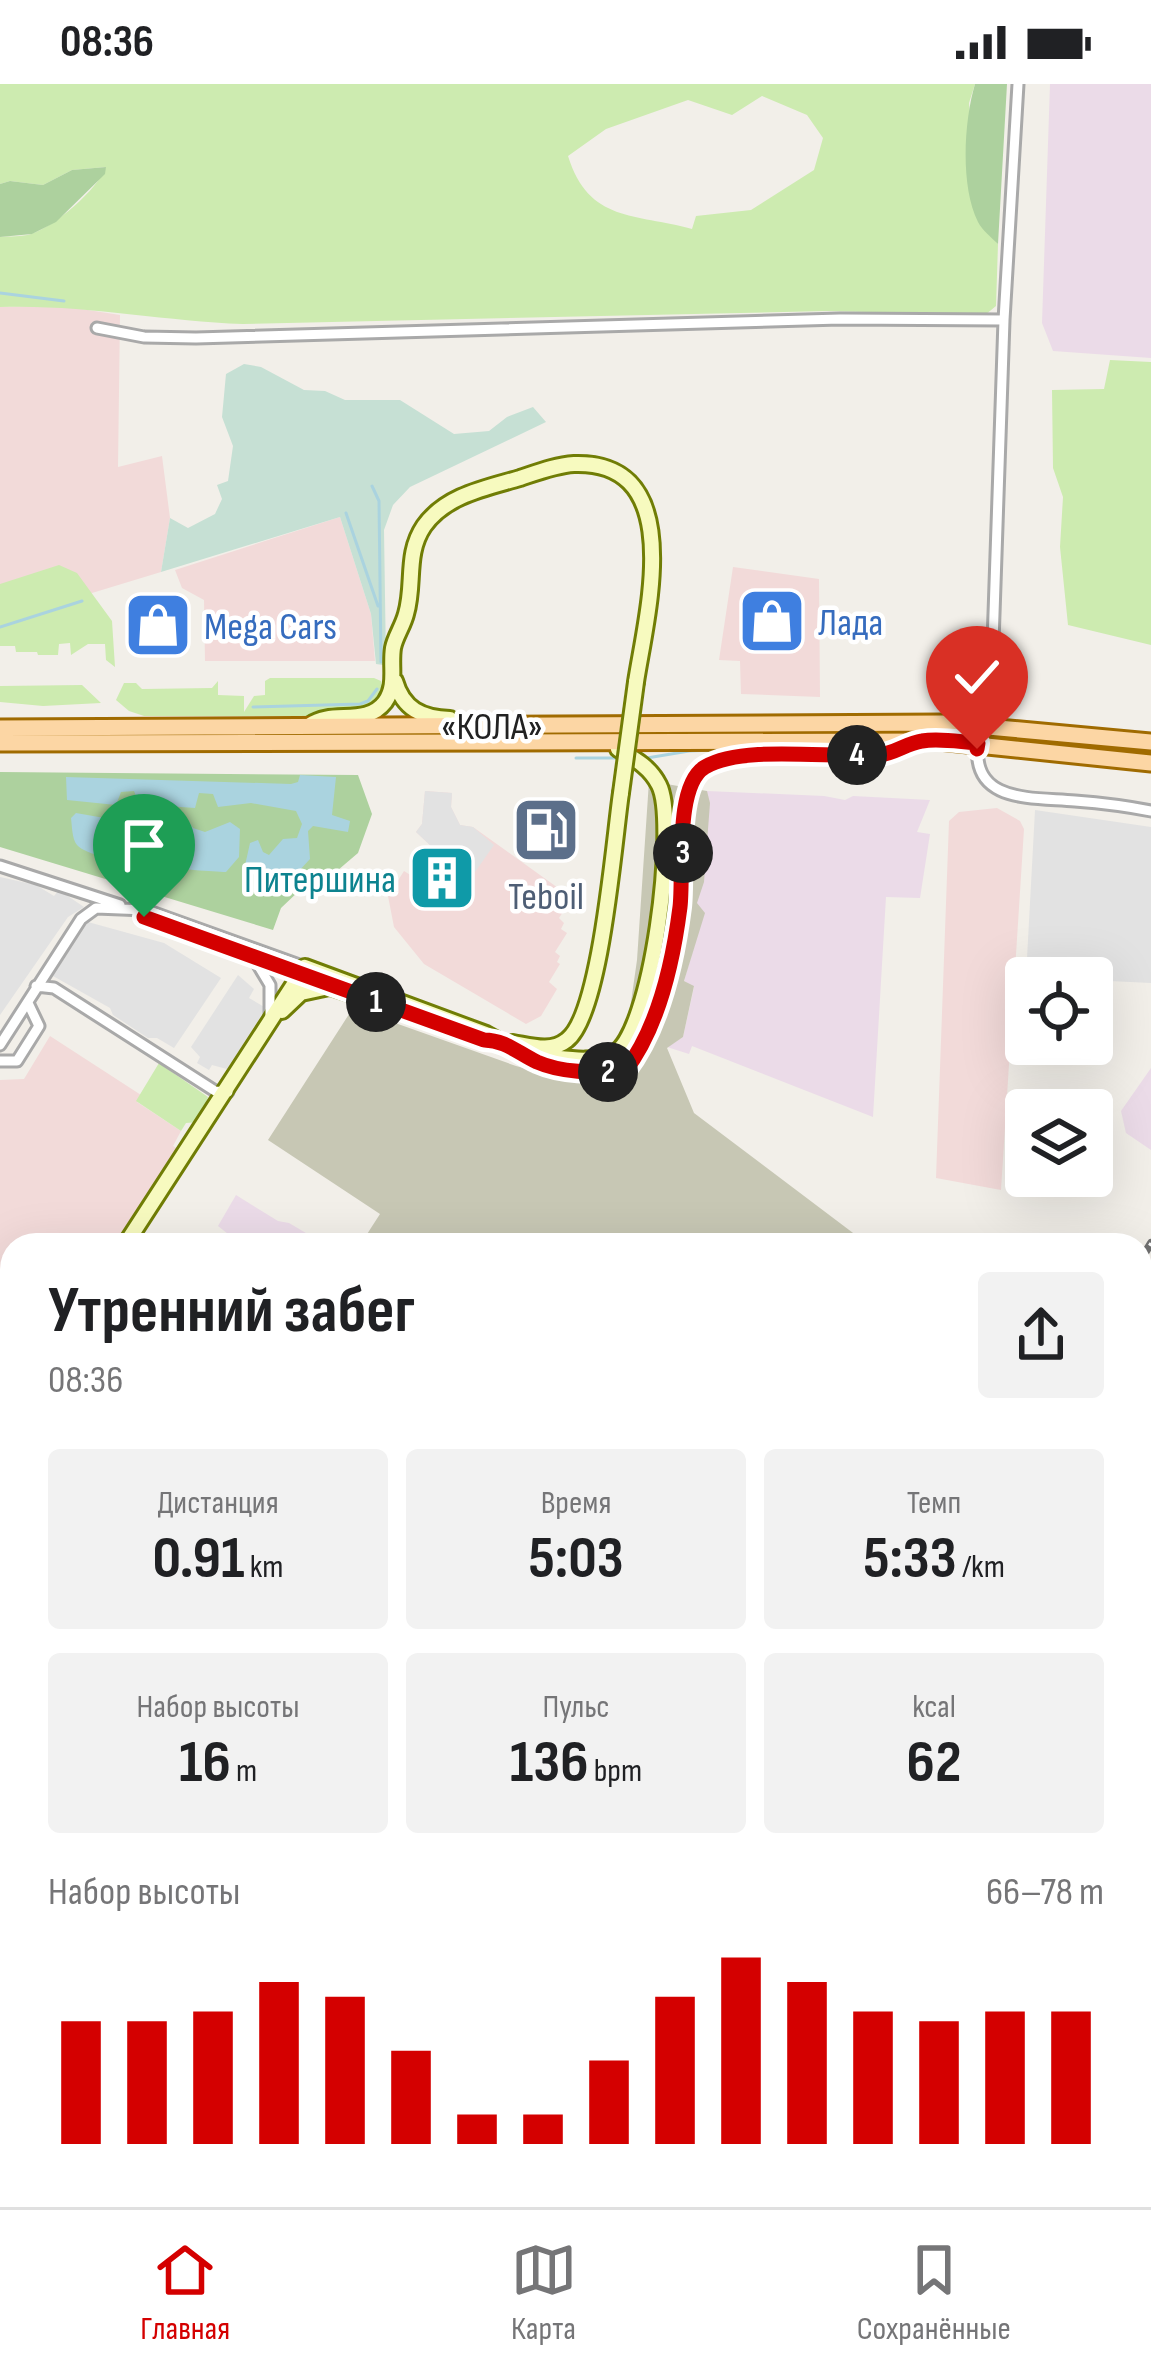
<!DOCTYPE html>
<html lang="ru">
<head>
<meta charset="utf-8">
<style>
  :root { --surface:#fff; --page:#f2f2f2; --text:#202124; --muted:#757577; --line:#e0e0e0; --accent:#d40000 }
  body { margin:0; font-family:"Sofia Sans Condensed",sans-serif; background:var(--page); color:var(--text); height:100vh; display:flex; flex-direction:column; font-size:45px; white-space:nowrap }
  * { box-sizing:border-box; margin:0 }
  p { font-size:39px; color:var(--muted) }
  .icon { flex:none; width:66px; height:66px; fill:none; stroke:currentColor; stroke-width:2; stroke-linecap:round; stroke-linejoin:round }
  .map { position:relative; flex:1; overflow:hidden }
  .details { position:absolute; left:0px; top:1149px; width:1152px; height:975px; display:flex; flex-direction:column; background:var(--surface); border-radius:36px 36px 0 0; box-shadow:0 12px 48px #0002 }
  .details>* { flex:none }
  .fabs { position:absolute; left:1005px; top:873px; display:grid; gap:24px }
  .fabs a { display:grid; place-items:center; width:108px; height:108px; border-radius:12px; background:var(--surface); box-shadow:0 12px 48px #0002; font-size:60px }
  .pin { position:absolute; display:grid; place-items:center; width:102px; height:102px; color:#fff; margin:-123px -51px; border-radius:50% 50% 50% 0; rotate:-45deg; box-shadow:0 0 12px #0007 }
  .pin .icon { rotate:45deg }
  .km { position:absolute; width:60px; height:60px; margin:-30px; border-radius:50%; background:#222; color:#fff; font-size:33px; line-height:60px; text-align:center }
  .round { display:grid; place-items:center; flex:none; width:126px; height:126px; border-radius:12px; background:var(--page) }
  .overview { display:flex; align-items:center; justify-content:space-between; height:204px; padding:0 48px }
  h1 { font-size:66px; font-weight:700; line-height:90px }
  .stats { display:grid; grid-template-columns:repeat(3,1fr); gap:18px; height:204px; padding:12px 48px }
  .stats div { display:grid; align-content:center; border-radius:12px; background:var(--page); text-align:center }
  .stats b { font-size:60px; font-weight:700 }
  .stats small { font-size:33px; font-weight:400 }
  .stats p { font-size:33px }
  .chart { height:336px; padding:24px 48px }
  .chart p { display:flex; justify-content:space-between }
  .chart svg { width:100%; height:216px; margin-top:12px; stroke:var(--accent); stroke-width:6 }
  .status { display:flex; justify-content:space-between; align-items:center; height:84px; padding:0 60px; background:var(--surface); direction:ltr }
  .status svg { height:33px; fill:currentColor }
  .tab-bar { display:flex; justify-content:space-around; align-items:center; height:168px; border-top:3px solid var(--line); background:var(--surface); font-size:33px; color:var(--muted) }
  .tab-bar a { display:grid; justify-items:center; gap:6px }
  .tab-bar .on { color:var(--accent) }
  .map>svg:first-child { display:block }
  .residential { fill:#e0dfdf }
  .commercial { fill:#f2dad9 }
  .industrial { fill:#ebdbe8 }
  .education { fill:#ffffe5 }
  .construction { fill:#c7c7b4 }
  .grass { fill:#cdebb0; fill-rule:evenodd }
  .forest { fill:#add19e }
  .wetland { fill:#c6e0d4 }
  .park { fill:#c8facc }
  .parking { fill:#e2e2e2 }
  .water { fill:#aad3df }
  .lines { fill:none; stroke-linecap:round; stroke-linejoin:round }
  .stream { stroke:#aad3df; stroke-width:3 }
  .street-casing { stroke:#a9a9a9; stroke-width:15 }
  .secondary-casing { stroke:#707d05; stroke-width:20 }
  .primary-casing { stroke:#a06b00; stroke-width:21 }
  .street { stroke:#fff; stroke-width:9 }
  .secondary { stroke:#f7fabf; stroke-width:14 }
  .primary { stroke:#fcd6a4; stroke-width:15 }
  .rail-casing { stroke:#707070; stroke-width:8 }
  .rail { stroke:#fff; stroke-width:3; stroke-dasharray:9; stroke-linecap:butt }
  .secondary-bridge-casing { stroke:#707d05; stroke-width:20; stroke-linecap:butt }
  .secondary-bridge { stroke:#f7fabf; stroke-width:14 }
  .route-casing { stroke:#fff; stroke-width:24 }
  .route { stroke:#d40000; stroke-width:15 }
  .labels { text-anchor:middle; stroke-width:9; stroke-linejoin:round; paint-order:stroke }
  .shop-label { font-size:39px; fill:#366cbe; stroke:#fff; text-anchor:start }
  .street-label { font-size:39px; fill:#222; stroke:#fff }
  .culture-label { font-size:39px; fill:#0d838f; stroke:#fff; text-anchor:end }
  .service-label { font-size:39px; fill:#4e5e75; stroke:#fff }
</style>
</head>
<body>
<div class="status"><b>08:36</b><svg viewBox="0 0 49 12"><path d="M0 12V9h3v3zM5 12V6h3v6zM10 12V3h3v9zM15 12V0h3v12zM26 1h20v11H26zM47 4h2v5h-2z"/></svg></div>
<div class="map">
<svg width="1151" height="2123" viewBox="0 0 1151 2123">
  <rect width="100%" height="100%" fill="#f2efe9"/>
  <!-- residential -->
  <path class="residential" d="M0,1627H12V1876L0,1900Z
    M1151,1961V2123H1047L1053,2112H1140V1978Z"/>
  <!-- commercial -->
  <path class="commercial" d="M56,221L120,231L118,383L162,372L170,434L161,488L0,537V223Z
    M340,433L371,530L375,577H205L204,516L182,504L175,486Z
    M733,483L819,495L820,613L741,610L740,577L719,576Z
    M425,707L452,709L451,723L460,741L473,743L572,814L559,834L564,839L561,845L567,849L555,868L560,872L557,878L560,880L549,898L557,905L541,932L526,940L424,880L394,843L388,812L404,787L412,792L431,762L416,748L422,740Z
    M997,724L1020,737L1024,745L1001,1106L936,1094L949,737L959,728Z
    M50,952L141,1011L137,1018L181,1047L173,1062L181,1067L117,1161H12V1353H7L0,1368V996L24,995Z"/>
  <!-- industrial -->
  <path class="industrial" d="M1050,0H1151V274L1053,267L1042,239Z
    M707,707L824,712L845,716L853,712L930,716L917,748L930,750L920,814L886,813L873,1033L692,962L689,970L667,963L683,953L694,903L684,897L704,829L696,819L707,776Z
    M1151,984V1066L1126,1049L1121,1027Z
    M236,1111L278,1137L289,1139L311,1152L305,1161H242L218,1142Z
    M12,2112H319L312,2123H6Z"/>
  <!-- education -->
  <path class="education" d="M1140,1403L1151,1410V1578L1140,1571Z"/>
  <!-- construction -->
  <path class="construction" d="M649,697L707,707L710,719L704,798L697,819L705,829L684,897L694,902L683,953L667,964L694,1029L869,1161H360L380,1130L268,1056L353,924L516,982L616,1009L602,974L622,949L629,932L637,876Z"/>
  <!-- grass -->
  <path class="grass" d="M0,0H975L969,19L978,137L998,160L996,222L985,231L827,227L243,240C162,237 82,220 0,223V153C9,152 22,153 31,150C54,143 98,105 106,83L72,86L43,101L10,97L0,100ZM762,12L807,31L823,54L814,86L751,126L696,132L692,145C635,129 589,139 568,72L606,45L688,16L732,31Z
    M1110,276L1151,278V561L1068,541L1060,463L1063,413L1053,384L1052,306L1104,305Z
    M59,481L77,489L112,537L115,583L106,576L105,560H88L71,571L70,559L59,560L58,571H38L37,568H16L15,562H0V500Z
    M270,594H374L381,597L383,605L369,625L337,632H144L129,627L116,616L124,599H136L142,605L212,604L218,597V611L244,612V628L254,612L265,611V597Z
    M82,601L101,619L43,622L0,618V602Z
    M159,979L208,1013L199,1038L186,1039L181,1047L136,1017Z"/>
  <!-- forest -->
  <path class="forest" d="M975,0H1007L998,160C992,154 982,146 978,138C960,102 964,37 975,0Z
    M106,83L105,90L56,138L32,150L0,153V100L10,97L43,101L72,86Z
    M0,688L358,691L372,730L358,769L331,792L300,806L281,824L273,846L0,763Z"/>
  <!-- wetland -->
  <path class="wetland" d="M244,280L261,283L304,306L325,307L345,316H400L454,350L489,347L507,333L533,323L546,338L410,403L393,421L384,446L386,578L383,581L376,580L371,530L340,433L161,488L170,434L188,444L215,430L222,415L217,401L228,397L233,362L222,333L226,290Z"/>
  <!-- park -->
  <path class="park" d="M0,1389L12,1403V1580H0Z"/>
  <!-- parking -->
  <path class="parking" d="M425,707L452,709L451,723L460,741L473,743L494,761L475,788L465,783L457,796L422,775L431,762L416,748L422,740Z
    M1035,726L1151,743V899L1026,893Z
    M0,793L36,801L54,812L59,806L84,823L68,833L0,931Z
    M88,838L164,859L221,894L174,964L157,954H148L113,931L110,924L53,892Z
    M238,891L254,905L249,914L266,924L227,985L212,981L209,986L197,979L200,973L191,963Z"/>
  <!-- water -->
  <path class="water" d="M300,691L336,693L332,731L350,737L348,748L313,742L308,747L310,775L297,789L248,791L244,786L250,759L258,756L263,768L269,771L283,755L297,754L302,740L296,727L251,719L218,723L213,710L199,709L195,724L139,720L134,707L121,708L116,721L67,716L66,693L291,700L298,698Z
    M76,729L110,735L119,745L142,734L189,738L193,744L205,748L230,738L240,745L239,773L226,788C200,787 94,780 77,761C72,755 72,742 71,734Z"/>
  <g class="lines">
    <!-- stream -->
    <path class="stream" d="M0,209L64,217
      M372,402L379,417L381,578
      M346,429L378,522
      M0,543L82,517
      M253,623L360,620L368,617L377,605
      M576,674H620
      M647,674L689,667L739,665
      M0,2036L12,2015"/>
    <!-- street casing -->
    <g class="street-casing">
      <path id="street" d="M97,244L144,253L196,254L840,235L1004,236
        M986,622L993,559L1004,236L1018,0
        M978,659C971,720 1033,713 1075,717C1101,719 1126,722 1151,727
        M0,782L120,821
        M136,827L298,892
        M255,876L270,901V932
        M36,902L54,904L215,1007L228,1008
        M0,961L81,835L96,824L146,826L305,883
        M0,977H17L39,942L28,919
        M5,1370L4,1385L12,1397
        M0,1611H12
        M1140,1615L1151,1622
        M0,1907L12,1884
        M1140,1963L1151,1946
        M692,2123L699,2112
        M1036,2123L1043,2112"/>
    </g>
    <!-- secondary casing -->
    <g class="secondary-casing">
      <path id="secondary" d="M395,597C403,625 422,634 450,635
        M310,641C332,625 366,643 385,618C397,601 390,583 393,564C395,553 403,542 406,530C415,500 405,470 424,442C446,411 486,404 520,394C538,388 556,381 574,380C689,376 646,532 636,598
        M298,892L355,911
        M282,927L301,909L329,903
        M513,959C531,962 551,969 567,956C601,930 614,756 621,709
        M549,973C570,975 593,979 613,970C652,953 678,738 659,701C650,683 635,675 618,665
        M125,1161L305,883L486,950L541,980L586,989L624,987C658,944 673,878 680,823C684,790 675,701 705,683C744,660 834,675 879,671C891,671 903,664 914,659
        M0,1588L12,1587
        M0,2059L12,2039
        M837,2112L855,2123
        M346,2123L353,2112"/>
    </g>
    <!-- primary casing -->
    <g class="primary-casing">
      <path id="primary" d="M0,644L944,639L1151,658
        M0,659L939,657L1151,679
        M1140,1866L1151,1849
        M1140,1894L1151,1877
        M976,2123L982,2112
        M992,2123L998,2112"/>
    </g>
    <!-- street -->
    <use href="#street" class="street"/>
    <!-- secondary -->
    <use href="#secondary" class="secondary"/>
    <!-- primary -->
    <use href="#primary" class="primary"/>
    <!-- rail casing -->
    <g class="rail-casing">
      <path id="rail" d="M1140,1177L1151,1159
        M1140,1237L1151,1220
        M568,2123L575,2112"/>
    </g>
    <!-- rail -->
    <use href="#rail" class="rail"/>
    <!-- secondary-bridge casing -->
    <g class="secondary-bridge-casing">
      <path id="secondary-bridge" d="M621,709L636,598"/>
    </g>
    <!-- secondary-bridge -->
    <use href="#secondary-bridge" class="secondary-bridge"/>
  </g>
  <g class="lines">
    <!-- route casing -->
    <g class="route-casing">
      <path id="route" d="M144,833L484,956C505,956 518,969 537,978C564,990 596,988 625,987C658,944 673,878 680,823C684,790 674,701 705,683C744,660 834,675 879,671C894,670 907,659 922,657C940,654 960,658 978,659L977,665"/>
    </g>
    <!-- route -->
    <use href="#route" class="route"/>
  </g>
  <!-- icons -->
  <defs>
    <g id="shop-square" transform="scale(3.45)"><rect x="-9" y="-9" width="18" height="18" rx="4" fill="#3f7fe0" stroke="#fff"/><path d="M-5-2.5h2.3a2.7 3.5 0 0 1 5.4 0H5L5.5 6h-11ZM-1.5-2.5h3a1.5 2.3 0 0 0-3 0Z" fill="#fff"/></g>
    <g id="fuel-square" transform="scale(3.45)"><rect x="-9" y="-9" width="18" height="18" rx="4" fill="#5c6f8a" stroke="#fff"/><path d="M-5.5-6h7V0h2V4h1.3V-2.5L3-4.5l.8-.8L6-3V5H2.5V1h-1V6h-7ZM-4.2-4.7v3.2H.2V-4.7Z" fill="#fff"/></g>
    <g id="building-square" transform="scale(3.45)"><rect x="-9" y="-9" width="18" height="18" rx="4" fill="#0f9aa8" stroke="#fff"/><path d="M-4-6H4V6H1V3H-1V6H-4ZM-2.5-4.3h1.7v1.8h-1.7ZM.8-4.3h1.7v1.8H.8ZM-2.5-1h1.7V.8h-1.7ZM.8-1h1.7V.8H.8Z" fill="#fff"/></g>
  </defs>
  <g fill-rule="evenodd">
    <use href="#shop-square" x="772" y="537"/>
    <use href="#shop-square" x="158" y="541"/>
    <use href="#fuel-square" x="546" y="746"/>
    <use href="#building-square" x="442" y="794"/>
  </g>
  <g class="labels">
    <!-- shop labels -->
    <g class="shop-label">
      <text x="818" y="551">Лада</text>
      <text x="204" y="555">Mega Cars</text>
    </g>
    <!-- street labels -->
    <g class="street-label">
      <text x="492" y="655">«КОЛА»</text>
    </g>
    <!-- culture labels -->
    <g class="culture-label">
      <text x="396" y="808">Питершина</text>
    </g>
    <!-- service labels -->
    <g class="service-label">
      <text x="546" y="825">Teboil</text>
    </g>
  </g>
</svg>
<div class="fabs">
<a><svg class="icon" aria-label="locate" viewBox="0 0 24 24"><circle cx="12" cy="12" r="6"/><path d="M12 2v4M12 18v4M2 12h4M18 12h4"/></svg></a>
<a><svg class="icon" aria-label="layers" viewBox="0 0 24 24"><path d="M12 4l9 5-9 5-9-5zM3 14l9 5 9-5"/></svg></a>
</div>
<div class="pin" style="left:144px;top:833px;background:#1e9e55"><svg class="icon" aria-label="arrive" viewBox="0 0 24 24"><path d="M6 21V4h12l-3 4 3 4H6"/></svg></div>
<div class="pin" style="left:977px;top:665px;background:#d93025"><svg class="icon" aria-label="check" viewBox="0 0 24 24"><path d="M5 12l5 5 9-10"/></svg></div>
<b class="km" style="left:376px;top:918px">1</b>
<b class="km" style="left:608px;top:988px">2</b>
<b class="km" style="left:683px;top:769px">3</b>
<b class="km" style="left:857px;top:671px">4</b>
<section class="details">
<div class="overview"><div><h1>Утренний забег</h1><p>08:36</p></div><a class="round"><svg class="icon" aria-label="share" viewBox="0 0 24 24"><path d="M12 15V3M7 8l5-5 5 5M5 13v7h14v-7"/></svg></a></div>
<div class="stats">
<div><p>Дистанция</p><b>0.91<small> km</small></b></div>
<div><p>Время</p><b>5:03</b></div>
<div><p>Темп</p><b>5:33<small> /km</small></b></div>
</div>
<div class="stats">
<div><p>Набор высоты</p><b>16<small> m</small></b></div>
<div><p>Пульс</p><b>136<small> bpm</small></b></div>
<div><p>kcal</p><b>62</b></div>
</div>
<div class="chart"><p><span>Набор высоты</span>66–78 m</p>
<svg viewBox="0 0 160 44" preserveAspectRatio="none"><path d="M5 44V19M15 44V19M25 44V17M35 44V11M45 44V14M55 44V25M65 44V38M75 44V38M85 44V27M95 44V14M105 44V6M115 44V11M125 44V17M135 44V19M145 44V17M155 44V17"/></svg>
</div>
</section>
</div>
<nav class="tab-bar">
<a class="on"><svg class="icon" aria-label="home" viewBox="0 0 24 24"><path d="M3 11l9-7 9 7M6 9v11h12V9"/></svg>Главная</a>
<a><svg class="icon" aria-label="map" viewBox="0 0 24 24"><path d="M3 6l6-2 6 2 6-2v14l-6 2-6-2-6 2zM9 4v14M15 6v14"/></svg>Карта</a>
<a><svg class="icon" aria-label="saved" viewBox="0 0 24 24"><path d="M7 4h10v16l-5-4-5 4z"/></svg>Сохранённые</a>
</nav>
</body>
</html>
